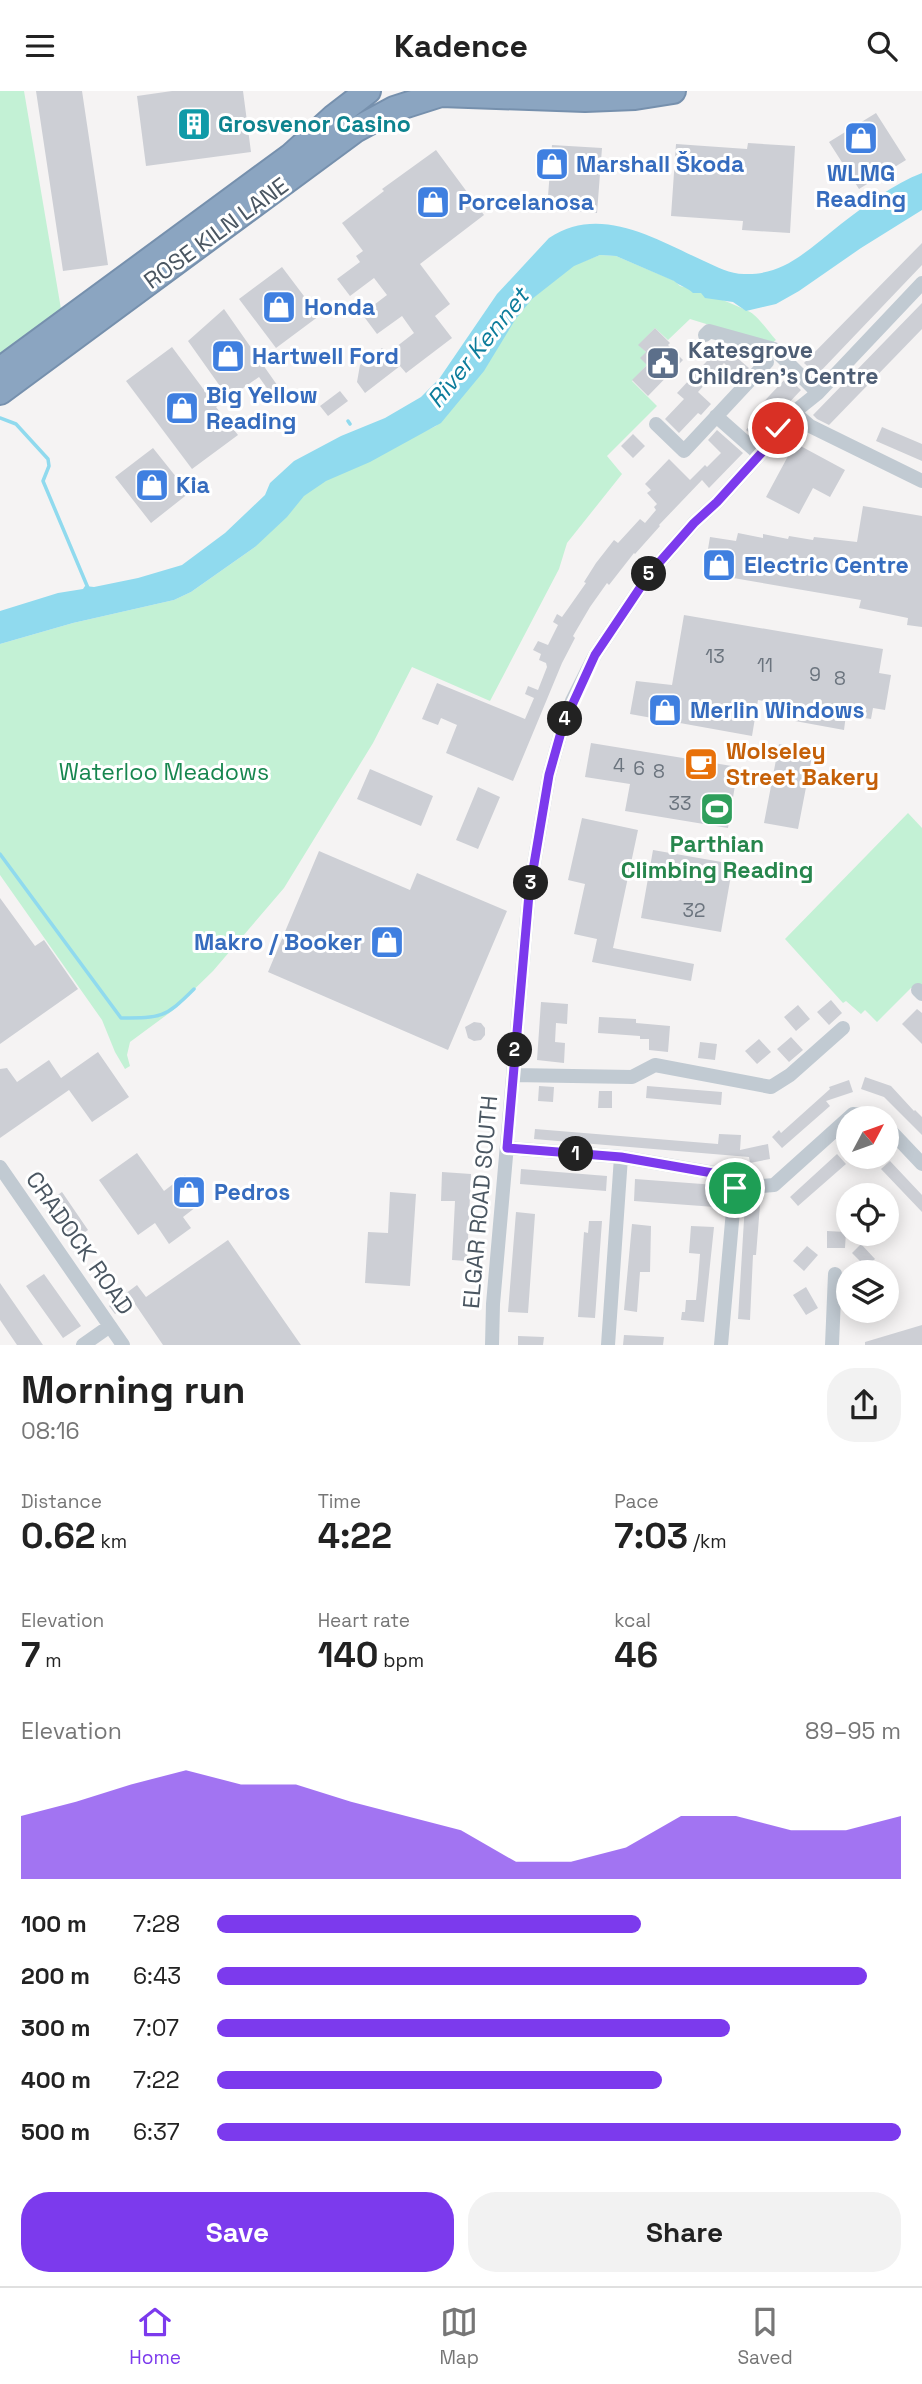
<!DOCTYPE html>
<html lang="en">
<head>
<meta charset="utf-8">
<style>
  :root { --surface:#fff; --page:#f2f2f2; --text:#222; --muted:#767676; --line:#e0e0e0; --accent:#7c3aed }
  body { margin:0; font-family:"Space Grotesk",sans-serif; background:var(--page); color:var(--text); height:100vh; display:flex; flex-direction:column; font-size:26px; white-space:nowrap }
  * { box-sizing:border-box; margin:0 }
  p { font-size:23px; color:var(--muted) }
  .icon { flex:none; width:38px; height:38px; fill:none; stroke:currentColor; stroke-width:2; stroke-linecap:round; stroke-linejoin:round }
  .map { position:relative; height:1254px; overflow:hidden }
  .panel { display:flex; flex-direction:column; background:var(--surface); flex:1 }
  .panel>* { flex:none }
  .needle { width:46px; rotate:49deg }
  .tools { position:absolute; left:836px; top:1015px; display:grid; gap:14px }
  .tools a { display:grid; place-items:center; width:63px; height:63px; border-radius:50%; background:var(--surface); box-shadow:0 4px 18px #0003; font-size:35px }
  .pin { position:absolute; display:grid; place-items:center; width:60px; height:60px; color:#fff; margin:-30px; border:4px solid #fff; border-radius:50%; box-shadow:0 2px 7px #0007 }
  .km { position:absolute; width:35px; height:35px; margin:-18px; border-radius:50%; background:#222; color:#fff; font-size:19px; line-height:35px; text-align:center }
  .round { display:grid; place-items:center; flex:none; width:74px; height:74px; border-radius:28px; background:var(--page) }
  .summary { display:flex; align-items:center; justify-content:space-between; height:119px; padding:0 21px }
  h1 { font-size:38px; font-weight:700; line-height:52px }
  .metrics { display:grid; grid-template-columns:repeat(3,1fr); gap:10px; height:119px; padding:7px 21px }
  .metrics div { display:grid; align-content:center }
  .metrics b { font-size:35px; font-weight:700 }
  .metrics small { font-size:19px; font-weight:400 }
  .metrics p { font-size:19px }
  .chart { height:196px; padding:14px 21px }
  .chart p { display:flex; justify-content:space-between }
  .chart svg { width:100%; height:126px; margin-top:7px; fill:var(--accent); opacity:.7 }
  .button { display:flex; gap:14px; margin-top:auto; padding:14px 21px }
  .button a { flex:1; height:80px; border-radius:28px; background:var(--accent); color:#fff; font-size:28px; font-weight:700; line-height:80px; text-align:center }
  .button a+a { background:var(--page); color:var(--text) }
  ul { padding:0 21px; list-style:none; font-size:23px }
  li { display:grid; grid-template-columns:112px 84px 1fr; align-items:center; height:52px }
  li i { height:18px; border-radius:9px; background:var(--accent) }
  header { display:flex; justify-content:space-between; align-items:center; height:91px; padding:0 21px; background:var(--surface); font-size:32px; font-weight:700 }
  .tabs { display:flex; justify-content:space-around; align-items:center; height:98px; border-top:2px solid var(--line); background:var(--surface); font-size:19px; color:var(--muted) }
  .tabs a { display:grid; justify-items:center; gap:4px }
  .tabs .current { color:var(--accent) }
  .map>svg:first-child { display:block }
  .green { fill:#c3f1d5 }
  .water { fill:#90daee }
  .lines { fill:none; stroke-linecap:round; stroke-linejoin:round }
  .stream { stroke:#90daee; stroke-width:3.5 }
  .building { fill:#cdcfd5 }
  .highway-casing { stroke:#7690ad; stroke-width:28 }
  .street { stroke:#c1cad2; stroke-width:14 }
  .highway { stroke:#8ba5c1; stroke-width:24 }
  .route-casing { stroke:#fff; stroke-width:14 }
  .route { stroke:#7c3aed; stroke-width:9 }
  .labels { text-anchor:middle; stroke-width:6; stroke-linejoin:round; paint-order:stroke }
  .number-label { font-size:19px; fill:#6b747e }
  .culture-label { font-size:23px; font-weight:bold; fill:#0d838f; stroke:#fff; text-anchor:start }
  .shop-label { font-size:23px; font-weight:bold; fill:#366cbe; stroke:#fff; text-anchor:start }
  .street-label { font-size:23px; fill:#4a5661; stroke:#fff }
  .service-label { font-size:23px; font-weight:bold; fill:#4e5e75; stroke:#fff; text-anchor:start }
  .food-label { font-size:23px; font-weight:bold; fill:#c56008; stroke:#fff; text-anchor:start }
  .park-label { font-size:23px; fill:#17864f; stroke:#fff }
  .leisure-label { font-size:23px; font-weight:bold; fill:#27864d; stroke:#fff }
  .water-label { font-size:24px; font-style:italic; fill:#0c7c9b; stroke:#fff }
</style>
</head>
<body>
<header><svg class="icon" aria-label="menu" viewBox="0 0 24 24"><path d="M4 6h16M4 12h16M4 18h16"/></svg>Kadence<svg class="icon" aria-label="search" viewBox="0 0 24 24"><circle cx="10" cy="10" r="6"/><path d="M15 15l6 6"/></svg></header>
<div class="map">
<svg width="922" height="1254" viewBox="0 0 922 1254">
  <rect width="100%" height="100%" fill="#f5f3f3"/>
  <!-- green -->
  <path class="green" d="M0,0H24L61,218L0,263Z
    M600,164L616,165L675,190L680,195C704,200 728,211 748,220C758,224 768,241 776,249L771,253L690,228L668,249L655,237L639,254L646,261L647,274L632,290L657,315L607,365L622,383L567,452L559,478L490,610L412,576L373,652L284,797L213,880L172,920L130,951L127,964L130,975L125,978L115,961L102,929L0,784V553L73,532L174,509L191,501L255,456L299,400L436,335L513,226L546,193L581,167L582,171Z
    M908,722L922,737V895L911,897L877,931L865,919L861,923L846,910L843,912L785,848Z"/>
  <!-- water -->
  <path class="water" d="M922,82V119L861,157L799,200L776,213L746,220L733,211L705,207L701,202H693C687,196 681,196 674,190L616,165L600,164L574,175L532,208L515,229L484,280L441,332L370,371L326,390L304,405L287,426L255,456L191,501L174,509L73,532L0,553V520L58,502L83,498L85,495L94,496L138,487L182,474L225,442L265,404L270,392L294,370L341,345L385,327L421,306L439,288L497,203L549,147C600,113 655,148 704,170C717,176 730,183 744,183C785,185 811,156 841,133C866,114 893,93 922,82Z"/>
  <g class="lines">
    <!-- stream -->
    <path class="stream" d="M0,327L16,333L48,368L49,375L43,390L88,497
      M348,330L350,333
      M0,763L121,927C161,927 165,927 194,898"/>
  </g>
  <!-- building -->
  <path class="building" d="M36,0H82L108,174L63,180Z
    M172,0H243L251,61L146,75L137,5Z
    M876,22L906,69L859,98L829,51Z
    M748,52L795,55L790,142L742,139L743,130L671,125L676,53L747,58Z
    M552,54L602,57L597,122L547,118Z
    M436,59L484,124L420,173L450,213L435,225L452,247L406,282L400,275L365,302L357,291L360,274L382,257L387,263L414,242L402,225L377,243L362,223L387,204L374,187L350,205L337,188L360,171L356,165L363,160L342,132L384,100L382,98Z
    M922,152V174L817,284L804,272Z
    M282,176L319,225L276,257L239,208Z
    M922,212V238L829,334L817,328L813,324Z
    M224,218L282,301L274,307L259,286L216,316L238,344L192,378L126,290L172,256L210,307L222,298L188,250Z
    M655,237L670,252L668,254L683,269L648,305L632,289L647,274L640,267L646,261L638,254Z
    M722,254L749,277L739,287L724,272L698,301L711,313L701,324L698,322L679,342L665,328L684,308L677,302Z
    M787,286L801,299L756,347L746,339L758,325L754,321Z
    M340,300L348,310L328,325L320,315Z
    M882,336L922,353V370L876,350Z
    M717,339L743,362L709,397L702,389L659,434L660,435L635,463L634,462L609,494L607,492L590,516L573,545L575,547L562,572L513,690L446,662L457,634L441,627L438,634L422,628L437,592L525,628L534,607L525,603L528,595L538,599L547,576L546,572L539,569L541,563L533,559L538,550L548,554L558,534L553,531L557,523L562,526L567,519L586,492L584,491L596,472L614,449L618,452L640,428L645,432L656,419L654,416L657,413L647,402L651,399L645,393L669,368L690,389L705,374L707,376L721,362L708,349Z
    M633,343L645,355L633,367L621,355Z
    M795,352L845,379L830,406L813,397L799,423L766,406Z
    M153,357L189,402L151,432L115,386Z
    M863,415L922,425V536L907,534L908,527L859,517L861,509L704,482L710,446L736,450L738,442L763,447V443L788,448L789,445L813,449L814,446L857,451Z
    M684,524L883,558L879,582L891,584L885,619L873,617L871,628L846,624L844,639L784,628L787,614L758,609L752,645L630,623L636,590L672,594Z
    M591,652L738,676L728,737L625,720L630,693L585,686Z
    M779,653L813,660L798,738L764,732Z
    M370,678L433,705L421,735L357,708Z
    M478,696L500,706L478,758L456,749Z
    M582,727L638,739L613,857L694,873L691,890L592,871L597,848L574,843L585,793L568,789Z
    M653,759L733,773L721,841L641,827Z
    M319,760L410,799L417,782L507,820L448,959L268,881Z
    M0,807L35,855L44,849L78,898L0,953Z
    M831,909L842,922L829,934L817,921Z
    M541,911L568,913L567,933L556,932L555,951L565,952L564,972L537,969Z
    M798,914L810,928L796,940L784,926Z
    M917,918L922,922V953L902,933Z
    M599,926L636,928V932L670,935L668,961L649,959V948H640V945L598,942Z
    M474,931L481,932L485,937V944L481,949L474,950L468,947L465,936Z
    M791,946L803,959L789,971L777,958Z
    M759,948L771,961L757,973L745,960Z
    M700,951L717,953L715,969L698,967Z
    M98,961L129,1006L92,1031L69,999L0,1047V978L7,977L17,991L49,969L61,987Z
    M865,986L891,995L914,1020L915,1019L922,1026V1044L884,1006L861,998Z
    M849,989L853,1001L826,1010L830,1015L782,1057L772,1046L779,1039L781,1042L830,998L829,996Z
    M539,995L554,996L553,1011L538,1010Z
    M647,995L722,1001L721,1014L646,1007Z
    M599,1000H612V1017H598Z
    M535,1038L718,1053L719,1043L741,1044L740,1059L768,1053L770,1068L750,1072L749,1066L534,1048Z
    M137,1062L164,1100L185,1084L205,1109L183,1126L191,1137L169,1153L155,1132L138,1144L99,1089Z
    M837,1063L846,1073L798,1115L790,1106Z
    M890,1070L922,1104V1121L881,1078Z
    M521,1078L607,1085L606,1100L520,1093Z
    M442,1081L471,1083L467,1170L452,1169L455,1110H441Z
    M635,1088L716,1094L715,1116L634,1110Z
    M62,1101L88,1139L70,1151L44,1113Z
    M390,1101L416,1103L410,1195L365,1192L368,1141L388,1142Z
    M745,1112L760,1114L756,1164H753L750,1229L738,1228Z
    M516,1121L535,1123L528,1222L508,1221Z
    M589,1130H602L595,1227L578,1226L584,1141L588,1142Z
    M632,1133L651,1135L650,1181H640L637,1221L624,1219Z
    M691,1135L714,1136L704,1231L681,1229L682,1221H685L686,1209H696L698,1189L700,1163L689,1162Z
    M827,1140L846,1141L845,1157H827Z
    M228,1149L301,1254H163L133,1210L115,1223L109,1215L137,1194L146,1206Z
    M861,1153L875,1168L866,1176L852,1162Z
    M807,1155L818,1164L804,1180L793,1170Z
    M44,1183L81,1235L63,1247L26,1195Z
    M0,1192L43,1254H17L0,1229Z
    M806,1196L818,1217L806,1224L793,1204Z
    M922,1234V1254H865V1251Z
    M624,1244L664,1246L663,1254H623Z
    M518,1245L544,1246L543,1254H518Z"/>
  <g class="lines">
    <!-- highway casing -->
    <g class="highway-casing">
      <path id="highway" d="M0,279L291,65L334,26L368,0
        M0,301L355,39L394,18L441,3L585,8L635,6L673,0"/>
    </g>
    <!-- street -->
    <path class="street" d="M922,192L818,302L798,318L796,323L810,335L922,390
      M705,244L709,240L774,258L818,302
      M716,325L759,363
      M656,333L684,360L767,271
      M918,899L922,903
      M513,984L632,986L655,974L771,996L790,984L843,937
      M887,1036L922,1073
      M507,1057L621,1066L725,1084L735,1097
      M0,1076L123,1254
      M735,1097L774,1094L853,1023L879,1027
      M83,1254L110,1235
      M492,1254L493,1213L529,803L549,684L563,634L572,610L595,564L650,482L694,432L717,411L775,347L778,337
      M608,1254L621,1066
      M721,1254L735,1097
      M832,1254L835,1183"/>
    <!-- highway -->
    <use href="#highway" class="highway"/>
  </g>
  <g class="lines">
    <!-- route casing -->
    <g class="route-casing">
      <path id="route" d="M735,1097L724,1084L621,1066L507,1057L529,803L549,684L563,634L595,564L650,482L694,432L717,411L775,347L778,337"/>
    </g>
    <!-- route -->
    <use href="#route" class="route"/>
  </g>
  <!-- icons -->
  <defs>
    <g id="building-square" transform="scale(1.75)"><rect x="-9" y="-9" width="18" height="18" rx="4" fill="#0f9aa8" stroke="#fff"/><path d="M-4-6H4V6H1V3H-1V6H-4ZM-2.5-4.3h1.7v1.8h-1.7ZM.8-4.3h1.7v1.8H.8ZM-2.5-1h1.7V.8h-1.7ZM.8-1h1.7V.8H.8Z" fill="#fff"/></g>
    <g id="shop-square" transform="scale(1.75)"><rect x="-9" y="-9" width="18" height="18" rx="4" fill="#3f7fe0" stroke="#fff"/><path d="M-5-2.5h2.3a2.7 3.5 0 0 1 5.4 0H5L5.5 6h-11ZM-1.5-2.5h3a1.5 2.3 0 0 0-3 0Z" fill="#fff"/></g>
    <g id="civic-square" transform="scale(1.75)"><rect x="-9" y="-9" width="18" height="18" rx="4" fill="#5c6f8a" stroke="#fff"/><path d="M-.6-6.5H3V-4.5H.6V-3L4-1V1h2V6H-6V1h2V-1L-.6-3ZM-1.2 2.5V6h2.4V2.5Z" fill="#fff"/></g>
    <g id="cafe-square" transform="scale(1.75)"><rect x="-9" y="-9" width="18" height="18" rx="4" fill="#e8710a" stroke="#fff"/><path d="M-5.5-4.5H6V0H3Q3 3.5 0 3.5H-2.5Q-5.5 3.5-5.5 0ZM3-3.2v2h1.7v-2ZM-6 4.5H4V6H-6Z" fill="#fff"/></g>
    <g id="stadium-square" transform="scale(1.75)"><rect x="-9" y="-9" width="18" height="18" rx="4" fill="#2e9e5b" stroke="#fff"/><path d="M0-5a6.5 5 0 1 0 0 10a6.5 5 0 1 0 0-10ZM-3.5-1.8h7v3.6h-7Z" fill="#fff"/></g>
  </defs>
  <g fill-rule="evenodd">
    <use href="#building-square" x="194" y="33"/>
    <use href="#shop-square" x="861" y="47"/>
    <use href="#shop-square" x="552" y="73"/>
    <use href="#shop-square" x="433" y="111"/>
    <use href="#shop-square" x="279" y="216"/>
    <use href="#shop-square" x="228" y="265"/>
    <use href="#civic-square" x="663" y="272"/>
    <use href="#shop-square" x="182" y="317"/>
    <use href="#shop-square" x="152" y="394"/>
    <use href="#shop-square" x="719" y="474"/>
    <use href="#shop-square" x="665" y="619"/>
    <use href="#cafe-square" x="701" y="673"/>
    <use href="#stadium-square" x="717" y="718"/>
    <use href="#shop-square" x="387" y="851"/>
    <use href="#shop-square" x="189" y="1101"/>
  </g>
  <g class="labels">
    <!-- number labels -->
    <g class="number-label">
      <text x="715" y="572">13</text>
      <text x="765" y="581">11</text>
      <text x="815" y="590">9</text>
      <text x="840" y="594">8</text>
      <text x="619" y="681">4</text>
      <text x="639" y="684">6</text>
      <text x="659" y="687">8</text>
      <text x="680" y="719">33</text>
      <text x="694" y="826">32</text>
    </g>
    <!-- culture labels -->
    <g class="culture-label">
      <text x="218" y="41">Grosvenor Casino</text>
    </g>
    <!-- shop labels -->
    <g class="shop-label">
      <text x="576" y="81">Marshall Škoda</text>
      <text x="861" y="90" text-anchor="middle">WLMG<tspan x="861" dy="26">Reading</tspan></text>
      <text x="458" y="119">Porcelanosa</text>
      <text x="304" y="224">Honda</text>
      <text x="252" y="273">Hartwell Ford</text>
      <text x="206" y="312">Big Yellow<tspan x="206" dy="26">Reading</tspan></text>
      <text x="176" y="402">Kia</text>
      <text x="744" y="482">Electric Centre</text>
      <text x="690" y="627">Merlin Windows</text>
      <text x="362" y="859" text-anchor="end">Makro / Booker</text>
      <text x="214" y="1109">Pedros</text>
    </g>
    <!-- street labels -->
    <g class="street-label">
      <text transform="translate(216 142) rotate(-36)" y="8">ROSE KILN LANE</text>
      <text transform="translate(480 1111) rotate(-85)" y="8">ELGAR ROAD SOUTH</text>
      <text transform="translate(80 1152) rotate(55)" y="8">CRADOCK ROAD</text>
    </g>
    <!-- service labels -->
    <g class="service-label">
      <text x="688" y="267">Katesgrove<tspan x="688" dy="26">Children's Centre</tspan></text>
    </g>
    <!-- food labels -->
    <g class="food-label">
      <text x="726" y="668">Wolseley<tspan x="726" dy="26">Street Bakery</tspan></text>
    </g>
    <!-- park labels -->
    <g class="park-label">
      <text x="164" y="689">Waterloo Meadows</text>
    </g>
    <!-- leisure labels -->
    <g class="leisure-label">
      <text x="717" y="761">Parthian<tspan x="717" dy="26">Climbing Reading</tspan></text>
    </g>
    <!-- water labels -->
    <g class="water-label">
      <text transform="translate(478 257) rotate(-51)" y="8">River Kennet</text>
    </g>
  </g>
</svg>
<div class="tools">
<a><svg class="needle" viewBox="-14 -14 28 28"><path d="M0-13l5 13h-10z" fill="#e53935"/><path d="M0 13l5-13h-10z" fill="#767676"/></svg></a>
<a><svg class="icon" aria-label="locate" viewBox="0 0 24 24"><circle cx="12" cy="12" r="6"/><path d="M12 2v4M12 18v4M2 12h4M18 12h4"/></svg></a>
<a><svg class="icon" aria-label="layers" viewBox="0 0 24 24"><path d="M12 4l9 5-9 5-9-5zM3 14l9 5 9-5"/></svg></a>
</div>
<div class="pin" style="left:735px;top:1097px;background:#1e9e55"><svg class="icon" aria-label="arrive" viewBox="0 0 24 24"><path d="M6 21V4h12l-3 4 3 4H6"/></svg></div>
<div class="pin" style="left:778px;top:337px;background:#d93025"><svg class="icon" aria-label="check" viewBox="0 0 24 24"><path d="M5 12l5 5 9-10"/></svg></div>
<b class="km" style="left:576px;top:1063px">1</b>
<b class="km" style="left:515px;top:959px">2</b>
<b class="km" style="left:531px;top:792px">3</b>
<b class="km" style="left:565px;top:628px">4</b>
<b class="km" style="left:649px;top:483px">5</b>
</div>
<section class="panel">
<div class="summary"><div><h1>Morning run</h1><p>08:16</p></div><a class="round"><svg class="icon" aria-label="share" viewBox="0 0 24 24"><path d="M12 15V3M7 8l5-5 5 5M5 13v7h14v-7"/></svg></a></div>
<div class="metrics">
<div><p>Distance</p><b>0.62<small> km</small></b></div>
<div><p>Time</p><b>4:22</b></div>
<div><p>Pace</p><b>7:03<small> /km</small></b></div>
</div>
<div class="metrics">
<div><p>Elevation</p><b>7<small> m</small></b></div>
<div><p>Heart rate</p><b>140<small> bpm</small></b></div>
<div><p>kcal</p><b>46</b></div>
</div>
<div class="chart"><p><span>Elevation</span>89–95 m</p>
<svg viewBox="0 0 160 44" preserveAspectRatio="none"><path d="M0 44V22L10 17L20 11L30 6L40 11L50 11L60 17L70 22L80 27L90 38L100 38L110 33L120 22L130 22L140 27L150 27L160 22V44z"/></svg>
</div>
<ul>
<li><b>100 m</b>7:28<i style="width:62%"></i></li>
<li><b>200 m</b>6:43<i style="width:95%"></i></li>
<li><b>300 m</b>7:07<i style="width:75%"></i></li>
<li><b>400 m</b>7:22<i style="width:65%"></i></li>
<li><b>500 m</b>6:37<i style="width:100%"></i></li>
</ul>
<div class="button"><a>Save</a><a>Share</a></div>
</section>
<nav class="tabs">
<a class="current"><svg class="icon" aria-label="home" viewBox="0 0 24 24"><path d="M3 11l9-7 9 7M6 9v11h12V9"/></svg>Home</a>
<a><svg class="icon" aria-label="map" viewBox="0 0 24 24"><path d="M3 6l6-2 6 2 6-2v14l-6 2-6-2-6 2zM9 4v14M15 6v14"/></svg>Map</a>
<a><svg class="icon" aria-label="saved" viewBox="0 0 24 24"><path d="M7 4h10v16l-5-4-5 4z"/></svg>Saved</a>
</nav>
</body>
</html>
